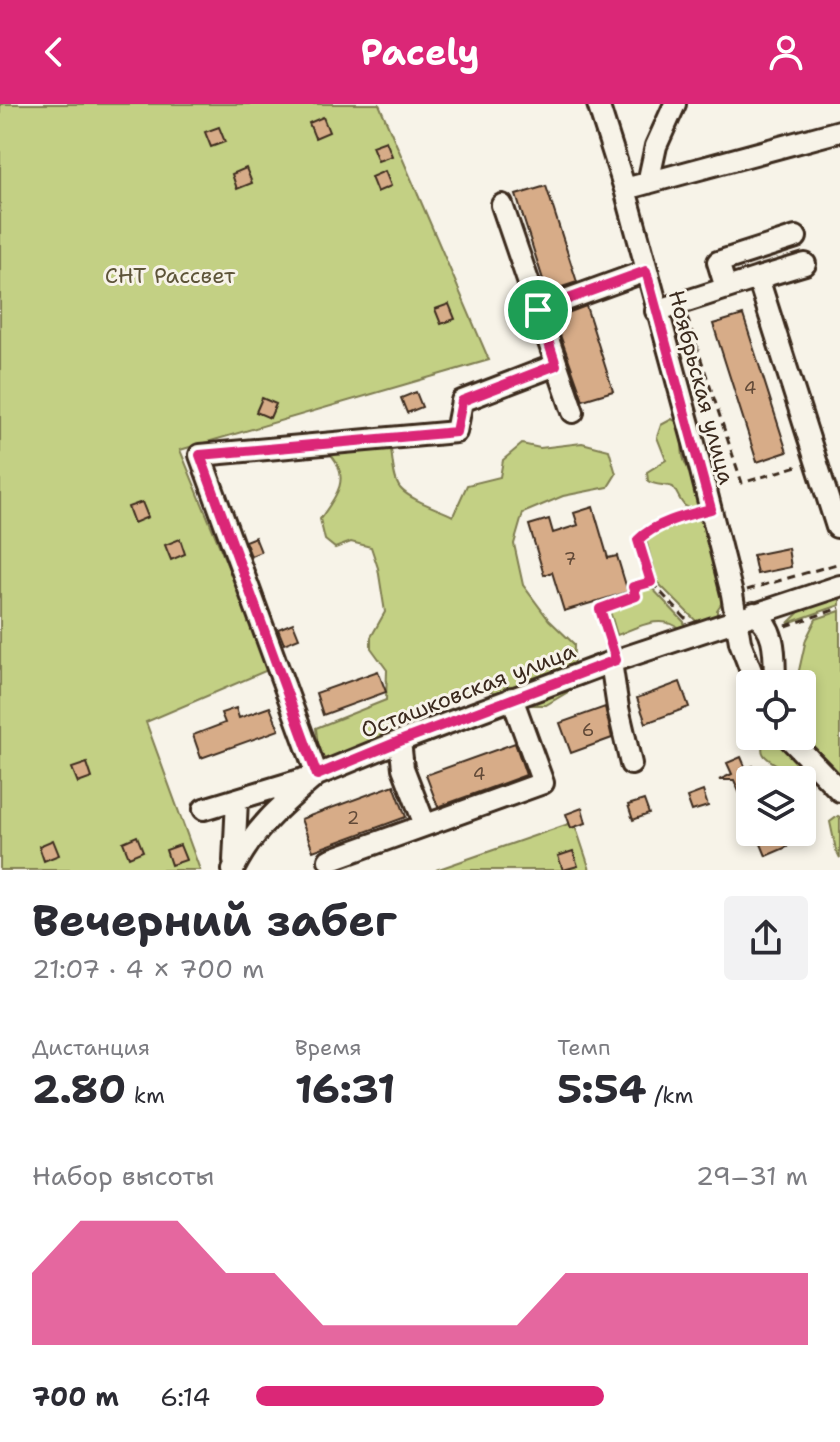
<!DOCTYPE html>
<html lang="ru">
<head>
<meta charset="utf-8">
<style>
  :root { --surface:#fff; --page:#f2f2f3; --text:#2b2b33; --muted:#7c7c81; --accent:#db2777 }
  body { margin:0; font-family:"Shantell Sans",sans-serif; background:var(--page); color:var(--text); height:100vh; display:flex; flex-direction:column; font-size:30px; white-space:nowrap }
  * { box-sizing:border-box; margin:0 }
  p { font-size:26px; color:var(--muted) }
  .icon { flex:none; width:44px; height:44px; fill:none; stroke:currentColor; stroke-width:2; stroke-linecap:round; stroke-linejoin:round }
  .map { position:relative; height:766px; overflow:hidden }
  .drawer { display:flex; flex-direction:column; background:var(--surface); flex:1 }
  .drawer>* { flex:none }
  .fabs { position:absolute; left:736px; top:566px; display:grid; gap:16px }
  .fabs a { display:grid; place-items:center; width:80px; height:80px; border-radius:8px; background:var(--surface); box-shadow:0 4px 12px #0003; font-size:40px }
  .pin { position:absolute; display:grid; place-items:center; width:68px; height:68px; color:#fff; margin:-34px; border:4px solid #fff; border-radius:50%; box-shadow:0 2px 8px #0007 }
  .round { display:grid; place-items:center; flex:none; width:84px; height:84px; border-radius:8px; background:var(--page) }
  .overview { display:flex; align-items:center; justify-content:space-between; height:136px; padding:0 32px }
  h1 { font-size:44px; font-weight:700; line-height:60px }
  .figures { display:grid; grid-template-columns:repeat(3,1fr); gap:12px; height:136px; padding:8px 32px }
  .figures div { display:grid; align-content:center }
  .figures b { font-size:40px; font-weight:700 }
  .figures small { font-size:22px; font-weight:400 }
  .figures p { font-size:22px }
  .chart { height:224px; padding:16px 32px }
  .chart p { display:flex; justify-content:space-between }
  .chart svg { width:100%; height:144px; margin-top:8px; fill:var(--accent); opacity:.7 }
  ul { padding:0 32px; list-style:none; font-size:26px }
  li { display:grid; grid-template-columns:128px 96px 1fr; align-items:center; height:60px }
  li i { height:20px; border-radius:10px; background:var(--accent) }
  header { display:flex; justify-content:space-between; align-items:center; height:104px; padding:0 32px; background:var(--accent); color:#fff; font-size:36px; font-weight:700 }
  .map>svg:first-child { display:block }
  .green { fill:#c3d084; stroke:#7f7d51; stroke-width:2 }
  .building { fill:#d7ac88; stroke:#3b2a1e; stroke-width:2 }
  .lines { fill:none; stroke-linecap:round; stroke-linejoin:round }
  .minor-casing { stroke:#3b2a1e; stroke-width:26 }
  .path { stroke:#3b2a1e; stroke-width:3; stroke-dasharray:8 6; stroke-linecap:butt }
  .minor { stroke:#f7f3e8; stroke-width:20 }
  .route-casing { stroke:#fff; stroke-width:16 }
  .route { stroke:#db2777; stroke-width:10 }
  .labels { text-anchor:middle; stroke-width:6; stroke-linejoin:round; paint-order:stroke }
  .number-label { font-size:18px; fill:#624a38 }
  .park-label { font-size:22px; fill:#5d5438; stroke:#f7f3e8 }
  .street-label { font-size:22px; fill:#3b2a1e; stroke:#f7f3e8 }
</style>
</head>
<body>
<header><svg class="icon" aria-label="back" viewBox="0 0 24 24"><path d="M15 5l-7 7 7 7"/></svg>Pacely<svg class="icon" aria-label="person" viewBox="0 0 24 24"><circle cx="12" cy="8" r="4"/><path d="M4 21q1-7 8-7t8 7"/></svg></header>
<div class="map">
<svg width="840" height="766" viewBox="0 0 840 766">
  <rect width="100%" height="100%" fill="#f7f3e8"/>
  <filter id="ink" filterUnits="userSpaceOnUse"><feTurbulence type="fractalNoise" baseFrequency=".0125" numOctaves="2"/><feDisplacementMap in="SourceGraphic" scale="16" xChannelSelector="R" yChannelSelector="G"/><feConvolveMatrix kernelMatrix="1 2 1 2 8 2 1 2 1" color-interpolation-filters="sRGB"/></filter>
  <g filter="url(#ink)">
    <!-- green -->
    <path class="green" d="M0,0H379L489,256L180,346L270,565L146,618L200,766H0Z
      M672,315C673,316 676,317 677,318C685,327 680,345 684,356C689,370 705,389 699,404C681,407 682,396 673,383C665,380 655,382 648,377L647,368L666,356L657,333L661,321Z
      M582,339L609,346L616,370L608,383L563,392L523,409L514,440L523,481L549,516L574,540L573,585L546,601H531L488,586L442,594L428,601L414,620L384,631L325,659L318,642L316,624L386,596L387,566L371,544V533L385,508L378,464L371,443L351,438L335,444L325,436L320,415C335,394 351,376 332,352L338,346H391C393,357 393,375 400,384C410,396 439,405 453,412L467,381L500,373L503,356L522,340L540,344Z
      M694,413L702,419L721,490V500L717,506V516L699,520L657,478L645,432Z
      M650,482L684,518L685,524L681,526C662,509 638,523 617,531L609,504L638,494L636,487Z
      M840,489V501L788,519L804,503Z
      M840,507V675L806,640L802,629V580H796L806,535L816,515Z
      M767,632H775L785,647L811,672V682L802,683V676H794C789,672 784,665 779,662C765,654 756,649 767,632Z
      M838,712L840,713V754L836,746L830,718Z
      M574,718L590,766H436Z"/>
    <!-- building -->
    <path class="building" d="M323,13L329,28L315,34L309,19Z
      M219,23L225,38L211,43L205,28Z
      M386,37L392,52L378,57L372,42Z
      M246,64L252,79L237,85L232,70Z
      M385,67L391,82L377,88L371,73Z
      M546,82L577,178L547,188L516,91Z
      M449,200L455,215L441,220L435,205Z
      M586,202L613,287L583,296L554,214Z
      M743,211L787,348L757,358L713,220Z
      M416,288L422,303L407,309L401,294Z
      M262,294L276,300L270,314L256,308Z
      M142,398L148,413L134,419L128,403Z
      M593,403L608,454L617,452L628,488L564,507L552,468L544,471L529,421L549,415L553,429L578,421L574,409Z
      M255,433L261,448L251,452L245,437Z
      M180,435L185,450L171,456L165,441Z
      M788,444L791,463L757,470L753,451Z
      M293,519L299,534L284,540L278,525Z
      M378,567L386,588L323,611L316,589Z
      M680,578L689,603L646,619L637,594Z
      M270,603L279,626L201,654L193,631L225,619L221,609L236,604L239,614Z
      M605,603L612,634L571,649L560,619Z
      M515,639L526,671L438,703L426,671Z
      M741,653L746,665L753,662L759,676H750V713L734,676H719L732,670L727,659Z
      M87,659L92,674L78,679L72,664Z
      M394,681L406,713L313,747L301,715Z
      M703,687L708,702L692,707L687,693Z
      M644,696L649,710L633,716L628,701Z
      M582,704L586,719L571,724L566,710Z
      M756,728H780L787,743L766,752Z
      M137,732L143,747L129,753L123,738Z
      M53,736L59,751L44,757L39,742Z
      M180,741L186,756L171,761L166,746Z
      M573,747L578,762L563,766L558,752Z"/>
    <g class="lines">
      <!-- minor casing -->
      <g class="minor-casing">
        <path id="minor" d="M598,0L625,85L694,339L732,490L740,538L756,580
          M648,79L656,42L675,0
          M625,85L840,27
          M502,101L573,308
          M758,174L805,160
          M726,184L718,158L796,133
          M538,206L646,167
          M656,207L758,174L837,423
          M754,509C778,526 774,554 775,580
          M611,558L618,604L631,660
          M787,632L840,687
          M400,637L403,664L425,721
          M204,705L317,671L400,637L611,558L840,482
          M329,756L543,679L512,594
          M234,757L237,696
          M233,766C254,724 282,701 317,671L200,351L456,328L462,297L556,261"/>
      </g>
      <!-- path -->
      <path class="path" d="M687,213L742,379L801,361
        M747,486L840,459
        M598,500L611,541
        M600,505L636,492L633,483L651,478
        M686,515L651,478L638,436L646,428L693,409
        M786,522L840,504"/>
      <!-- minor -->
      <use href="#minor" class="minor"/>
    </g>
  </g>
  <g class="lines" filter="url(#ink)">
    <!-- route casing -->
    <g class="route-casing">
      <path id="route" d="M646,167L711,405C687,411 656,418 638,436L651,478L633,483L636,492L600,505L616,556L400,637L317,671L200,351L456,328L462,297L556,261L538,206Z"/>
    </g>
    <!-- route -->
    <use href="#route" class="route"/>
  </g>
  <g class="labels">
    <!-- number labels -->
    <g class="number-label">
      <text x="750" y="290">4</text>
      <text x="570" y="461">7</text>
      <text x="588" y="632">6</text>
      <text x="479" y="676">4</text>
      <text x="353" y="720">2</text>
    </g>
    <!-- park labels -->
    <g class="park-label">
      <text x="170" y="179">СНТ Рассвет</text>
    </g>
    <!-- street labels -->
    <g class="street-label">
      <text transform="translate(702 283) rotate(75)" y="8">Ноябрьская улица</text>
      <text transform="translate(468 586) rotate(-21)" y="8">Осташковская улица</text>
    </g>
  </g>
</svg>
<div class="fabs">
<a><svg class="icon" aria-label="locate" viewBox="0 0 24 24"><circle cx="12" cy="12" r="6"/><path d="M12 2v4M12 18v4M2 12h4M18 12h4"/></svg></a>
<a><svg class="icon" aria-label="layers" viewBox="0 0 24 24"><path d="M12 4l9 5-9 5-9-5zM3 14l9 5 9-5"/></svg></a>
</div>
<div class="pin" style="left:538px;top:206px;background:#1e9e55"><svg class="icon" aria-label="arrive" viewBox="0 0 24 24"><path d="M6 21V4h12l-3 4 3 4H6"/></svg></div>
</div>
<section class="drawer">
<div class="overview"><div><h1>Вечерний забег</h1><p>21:07 · 4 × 700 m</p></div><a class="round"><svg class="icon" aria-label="share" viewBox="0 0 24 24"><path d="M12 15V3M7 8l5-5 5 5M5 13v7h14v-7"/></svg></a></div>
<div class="figures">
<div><p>Дистанция</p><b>2.80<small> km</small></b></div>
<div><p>Время</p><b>16:31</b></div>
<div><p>Темп</p><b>5:54<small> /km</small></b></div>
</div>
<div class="chart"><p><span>Набор высоты</span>29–31 m</p>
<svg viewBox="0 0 160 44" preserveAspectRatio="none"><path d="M0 44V22L10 6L20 6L30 6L40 22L50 22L60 38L70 38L80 38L90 38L100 38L110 22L120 22L130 22L140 22L150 22L160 22V44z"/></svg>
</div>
<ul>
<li><b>700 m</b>6:14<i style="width:63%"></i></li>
</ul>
</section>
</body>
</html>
